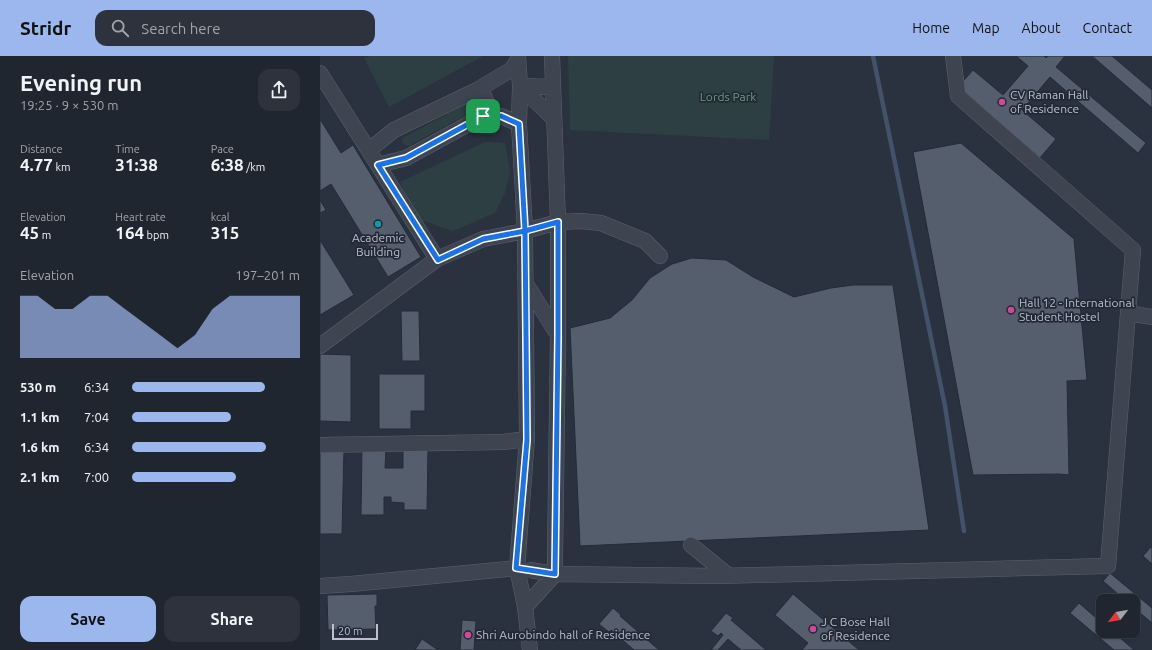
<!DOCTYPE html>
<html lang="en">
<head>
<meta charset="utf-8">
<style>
  :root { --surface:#202630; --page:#2d323c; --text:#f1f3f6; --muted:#a2a5ab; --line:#3d434c; --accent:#9cb7ee }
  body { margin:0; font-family:Ubuntu,sans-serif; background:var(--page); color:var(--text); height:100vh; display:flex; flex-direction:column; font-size:15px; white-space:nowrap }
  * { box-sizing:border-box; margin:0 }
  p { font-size:13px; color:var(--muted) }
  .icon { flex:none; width:22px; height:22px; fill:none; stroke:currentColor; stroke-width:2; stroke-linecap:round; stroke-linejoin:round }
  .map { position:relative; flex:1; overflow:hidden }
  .side { display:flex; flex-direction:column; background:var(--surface); width:320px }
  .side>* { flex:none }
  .needle { width:26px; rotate:239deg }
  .controls { position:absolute; left:776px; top:538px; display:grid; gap:8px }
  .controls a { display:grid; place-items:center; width:44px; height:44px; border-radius:8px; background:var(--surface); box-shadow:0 1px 3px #0004,0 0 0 1px var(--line); font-size:20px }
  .scale { position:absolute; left:12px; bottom:10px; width:46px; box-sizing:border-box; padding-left:4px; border:2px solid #bbc0ca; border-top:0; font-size:11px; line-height:14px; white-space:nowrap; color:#bbc0ca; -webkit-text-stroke:3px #222936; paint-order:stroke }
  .pin { position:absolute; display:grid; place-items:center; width:34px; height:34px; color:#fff; margin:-17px; border-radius:8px; box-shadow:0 2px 6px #0006 }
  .round { display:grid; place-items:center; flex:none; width:42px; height:42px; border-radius:12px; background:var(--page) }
  .headline { display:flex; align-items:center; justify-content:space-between; height:68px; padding:0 20px }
  h1 { font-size:22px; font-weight:700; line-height:30px }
  .figures { display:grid; grid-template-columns:repeat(3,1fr); gap:6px; height:68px; padding:4px 20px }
  .figures div { display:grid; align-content:center }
  .figures b { font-size:17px; font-weight:700 }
  .figures small { font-size:11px; font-weight:400 }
  .figures p { font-size:11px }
  .chart { height:112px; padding:8px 20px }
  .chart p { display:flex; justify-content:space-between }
  .chart svg { width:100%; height:72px; margin-top:4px; fill:var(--accent); opacity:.7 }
  .cta { display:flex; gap:8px; margin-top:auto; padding:8px 20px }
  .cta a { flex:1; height:46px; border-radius:12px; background:var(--accent); color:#111; font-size:16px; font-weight:700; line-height:46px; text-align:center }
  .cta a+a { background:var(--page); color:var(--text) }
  ul { padding:0 20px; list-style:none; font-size:13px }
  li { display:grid; grid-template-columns:64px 48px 1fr; align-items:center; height:30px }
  li i { height:10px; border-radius:5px; background:var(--accent) }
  header { display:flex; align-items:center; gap:24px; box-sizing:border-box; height:56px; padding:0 20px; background:var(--accent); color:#111 }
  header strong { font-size:19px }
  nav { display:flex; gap:22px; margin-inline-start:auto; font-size:14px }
  .search { width:280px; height:36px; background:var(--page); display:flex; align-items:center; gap:10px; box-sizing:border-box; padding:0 14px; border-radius:12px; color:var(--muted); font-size:15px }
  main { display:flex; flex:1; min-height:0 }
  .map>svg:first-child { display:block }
  .green { fill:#2d3f42 }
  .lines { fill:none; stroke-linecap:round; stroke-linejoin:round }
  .stream { stroke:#435169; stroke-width:4.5 }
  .building { fill:#555e6d; stroke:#242b38 }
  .minor-casing { stroke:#5c626d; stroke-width:16 }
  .minor { stroke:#3e4450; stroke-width:15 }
  .route-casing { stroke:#fff; stroke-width:8 }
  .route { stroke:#1a73e8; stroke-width:5 }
  .hotel-dot { fill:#d1479c; stroke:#222936; stroke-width:1.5 }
  .culture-dot { fill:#0f9aa8; stroke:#222936; stroke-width:1.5 }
  .labels { text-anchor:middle; stroke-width:3.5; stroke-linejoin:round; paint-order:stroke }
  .poi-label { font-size:12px; fill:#bbc0ca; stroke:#222936; text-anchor:start }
  .park-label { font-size:12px; fill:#74997f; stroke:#222936 }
</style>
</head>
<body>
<header>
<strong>Stridr</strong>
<div class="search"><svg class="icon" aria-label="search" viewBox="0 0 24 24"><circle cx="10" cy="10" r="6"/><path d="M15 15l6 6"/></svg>Search here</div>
<nav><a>Home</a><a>Map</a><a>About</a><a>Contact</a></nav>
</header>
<main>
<section class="side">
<div class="headline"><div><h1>Evening run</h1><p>19:25 · 9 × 530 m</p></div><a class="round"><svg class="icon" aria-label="share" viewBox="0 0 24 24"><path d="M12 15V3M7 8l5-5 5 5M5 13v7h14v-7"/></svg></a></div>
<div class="figures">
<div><p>Distance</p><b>4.77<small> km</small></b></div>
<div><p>Time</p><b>31:38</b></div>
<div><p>Pace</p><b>6:38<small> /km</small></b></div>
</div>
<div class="figures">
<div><p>Elevation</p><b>45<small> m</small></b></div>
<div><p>Heart rate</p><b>164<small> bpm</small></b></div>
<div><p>kcal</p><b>315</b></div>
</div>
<div class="chart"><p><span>Elevation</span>197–201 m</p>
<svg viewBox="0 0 160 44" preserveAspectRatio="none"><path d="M0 44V6L10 6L20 14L30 14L40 6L50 6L60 14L70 22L80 30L90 38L100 30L110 14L120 6L130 6L140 6L150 6L160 6V44z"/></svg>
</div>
<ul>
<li><b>530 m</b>6:34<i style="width:79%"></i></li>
<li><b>1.1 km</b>7:04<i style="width:59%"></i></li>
<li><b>1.6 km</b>6:34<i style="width:80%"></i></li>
<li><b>2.1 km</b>7:00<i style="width:62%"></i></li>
</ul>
<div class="cta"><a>Save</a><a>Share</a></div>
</section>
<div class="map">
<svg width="832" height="594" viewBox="0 0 832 594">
  <rect width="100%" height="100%" fill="#2a3240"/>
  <!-- green -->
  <path class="green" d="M51,0H163L69,51L44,2Z
    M248,0H454L449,84L250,74Z
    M151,45L156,46L158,53L92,88L86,90L82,86L83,82Z
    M165,86L185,87L190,115L185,137L175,157L133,175L98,163L80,126Z"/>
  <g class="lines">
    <!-- stream -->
    <path class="stream" d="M553,0L625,350L644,475"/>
  </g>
  <!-- building -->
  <path class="building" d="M696,0H724L726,2L728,0H745L736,11L826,87L818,97L730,21L702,54L736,83L720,102L638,31L653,14L683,39L708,10Z
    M772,0H792L832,34V52Z
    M0,63L21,97L33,89L101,201L68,221L11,128L0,135Z
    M641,87L754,183L767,324L747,325L749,419L739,418L653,419L593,96Z
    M0,144L6,154L0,157Z
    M0,184L34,239L0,259Z
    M372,202L406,204L433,221L474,241L511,232L533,229H573L609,474L260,490L250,272L290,262L312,244L330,222L352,208Z
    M81,255H99L100,305H82Z
    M0,298L31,299V366L0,365Z
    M59,318H105V355H91V373H59Z
    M0,391L24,392L22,478H0Z
    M42,392L66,393L65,412H83V393L108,394L107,454H84V447L71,446V441H64V459H41Z
    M831,491L832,492V508L823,500Z
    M790,517L832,552V567L813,551V545H806L783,525Z
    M57,538V550H55L56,573L8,574L7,539Z
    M473,538L539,594H482L488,587L455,559Z
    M759,547L783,568V575H792L814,594H794L750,557Z
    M293,552L301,559L300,560L339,594H314L291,574L289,576L279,568Z
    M406,557L413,562L411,564L446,594H421L408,583L398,594H391L403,579L401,577L398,580L391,575Z
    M142,564L156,565L154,594H140Z
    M102,583L118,594H95Z"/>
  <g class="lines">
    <!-- minor casing -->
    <g class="minor-casing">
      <path id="minor" d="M198,0L200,30L199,68L205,175L207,383L197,512L205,551L210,594
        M0,17L117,203
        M200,30L234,63
        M200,30L233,31
        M157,34L164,40L168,49L163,60
        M49,94L74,74L157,34L192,13L198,4
        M58,109L86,102L163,60H181L199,68
        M206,228L238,279
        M808,257L832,261
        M0,290L117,203L163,183L205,175L238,166L261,165L281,167L325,185L340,200
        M0,389L183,386L207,383
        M371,489L409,520
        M0,530L31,528L197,512L235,518L399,520L788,510L813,194L638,40L633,0
        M205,551L235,518V501L238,280V166L232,0"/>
    </g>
    <!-- minor -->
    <use href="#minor" class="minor"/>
  </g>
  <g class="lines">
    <!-- route casing -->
    <g class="route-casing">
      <path id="route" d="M163,60H181L199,68L205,175L207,384L196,512L235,518L238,280V166L205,175L163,183L118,204L58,109L86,102L163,60"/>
    </g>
    <!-- route -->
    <use href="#route" class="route"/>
  </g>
  <!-- markers -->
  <g class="hotel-dot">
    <circle cx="682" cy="46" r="4"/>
    <circle cx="691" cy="254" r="4"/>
    <circle cx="493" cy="573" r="4"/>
    <circle cx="148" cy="579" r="4"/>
  </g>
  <circle class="culture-dot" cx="58" cy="168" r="4"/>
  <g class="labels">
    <!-- poi labels -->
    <g class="poi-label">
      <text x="690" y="43">CV Raman Hall<tspan x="690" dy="14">of Residence</tspan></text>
      <text x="58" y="186" text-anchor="middle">Academic<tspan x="58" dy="14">Building</tspan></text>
      <text x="699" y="251">Hall 12 - International<tspan x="699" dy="14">Student Hostel</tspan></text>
      <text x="501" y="570">J C Bose Hall<tspan x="501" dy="14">of Residence</tspan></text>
      <text x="156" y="583">Shri Aurobindo hall of Residence</text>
    </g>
    <!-- park labels -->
    <g class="park-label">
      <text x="408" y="45">Lords Park</text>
    </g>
  </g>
</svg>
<div class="controls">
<a><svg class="needle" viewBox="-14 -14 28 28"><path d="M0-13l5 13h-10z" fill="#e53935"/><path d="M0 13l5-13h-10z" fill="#a2a5ab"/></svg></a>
</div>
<div class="scale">20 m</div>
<div class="pin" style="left:163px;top:60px;background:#1e9e55"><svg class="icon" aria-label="arrive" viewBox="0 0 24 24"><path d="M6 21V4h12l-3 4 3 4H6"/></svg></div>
</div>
</main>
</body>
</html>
